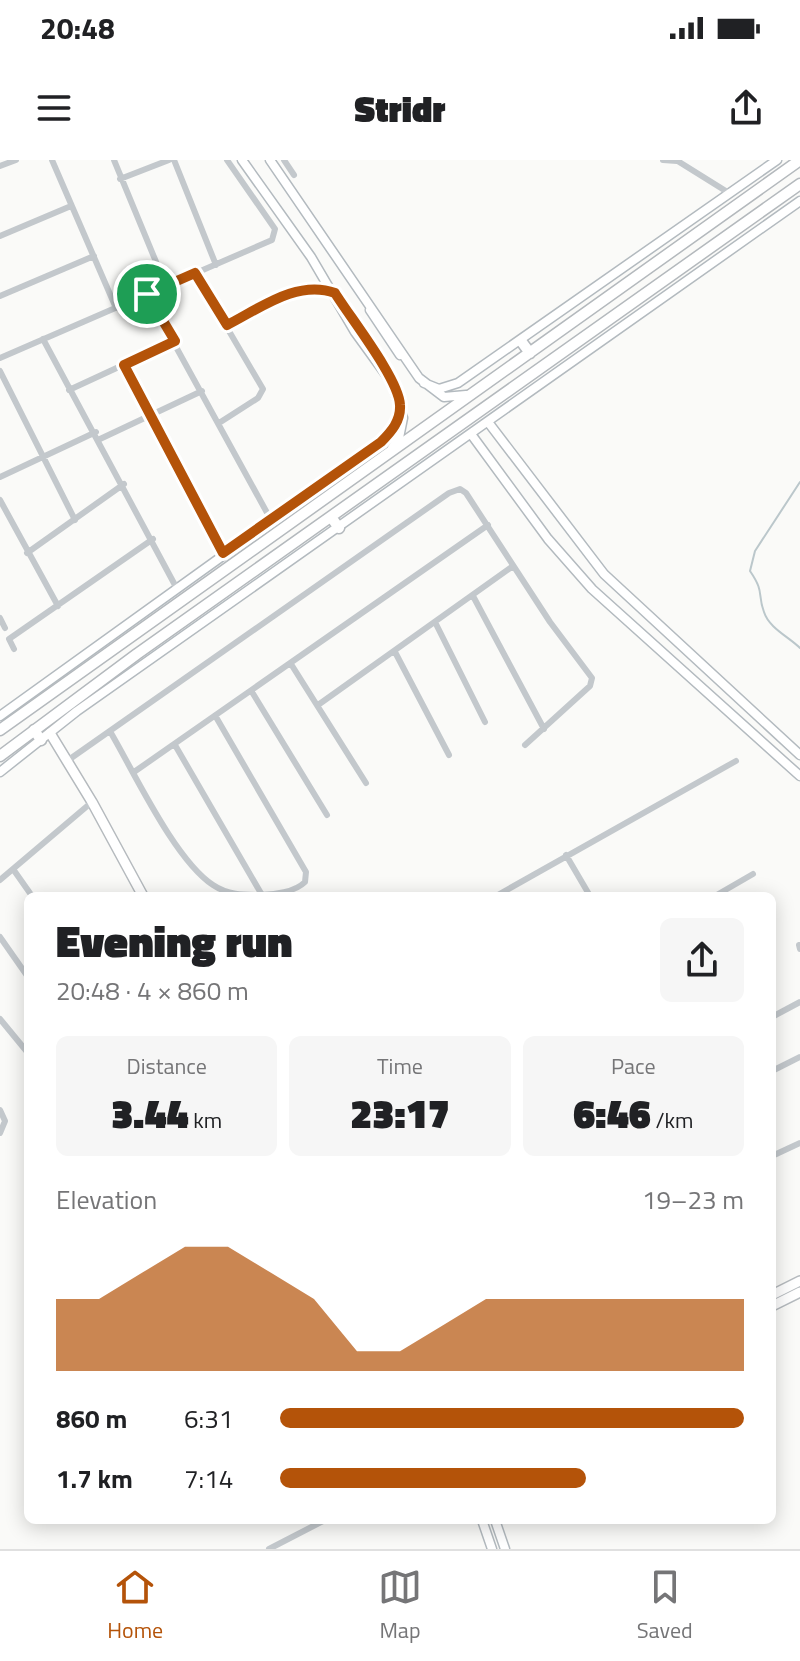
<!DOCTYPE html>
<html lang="en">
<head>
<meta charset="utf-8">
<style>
  :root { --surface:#fff; --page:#f6f6f6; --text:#202124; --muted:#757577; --line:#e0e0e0; --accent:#b45309 }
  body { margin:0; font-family:"Titillium Web",sans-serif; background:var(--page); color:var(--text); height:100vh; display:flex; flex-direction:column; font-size:30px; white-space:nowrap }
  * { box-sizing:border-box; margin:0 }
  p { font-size:26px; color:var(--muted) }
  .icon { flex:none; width:44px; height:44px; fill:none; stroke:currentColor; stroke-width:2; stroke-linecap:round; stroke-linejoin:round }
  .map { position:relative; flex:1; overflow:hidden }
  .panel { position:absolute; left:24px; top:732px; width:752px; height:632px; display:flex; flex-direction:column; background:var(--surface); border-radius:12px; box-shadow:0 4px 20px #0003 }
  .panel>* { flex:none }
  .pin { position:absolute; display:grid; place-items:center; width:68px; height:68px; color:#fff; margin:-34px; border:4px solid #fff; border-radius:50%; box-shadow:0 2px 8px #0007 }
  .round { display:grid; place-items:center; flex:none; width:84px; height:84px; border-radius:12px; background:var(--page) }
  .head { display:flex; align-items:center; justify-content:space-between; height:136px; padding:0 32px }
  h1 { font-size:44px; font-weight:800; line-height:60px }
  .stats { display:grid; grid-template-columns:repeat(3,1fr); gap:12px; height:136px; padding:8px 32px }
  .stats div { display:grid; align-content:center; border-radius:12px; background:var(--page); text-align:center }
  .stats b { font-size:40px; font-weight:800 }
  .stats small { font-size:22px; font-weight:400 }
  .stats p { font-size:22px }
  .chart { height:224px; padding:16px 32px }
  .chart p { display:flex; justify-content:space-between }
  .chart svg { width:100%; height:144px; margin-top:8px; fill:var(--accent); opacity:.7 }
  ul { padding:0 32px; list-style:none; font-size:26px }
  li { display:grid; grid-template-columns:128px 96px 1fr; align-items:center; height:60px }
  li i { height:20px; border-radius:10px; background:var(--accent) }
  .status { display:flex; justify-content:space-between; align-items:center; height:56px; padding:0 40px; background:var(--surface); direction:ltr }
  .status svg { height:22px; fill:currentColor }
  header { display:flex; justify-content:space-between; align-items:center; height:104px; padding:0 32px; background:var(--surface); font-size:36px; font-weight:800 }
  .menu { display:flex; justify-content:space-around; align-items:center; height:112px; border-top:2px solid var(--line); background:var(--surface); font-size:22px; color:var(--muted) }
  .menu a { display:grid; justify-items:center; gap:4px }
  .menu .selected { color:var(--accent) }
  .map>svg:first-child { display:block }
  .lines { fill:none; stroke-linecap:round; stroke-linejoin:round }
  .stream { stroke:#bbc7cb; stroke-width:2 }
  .secondary-casing { stroke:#b3babf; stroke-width:11 }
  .primary-casing { stroke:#b5babe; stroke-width:12 }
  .highway-casing { stroke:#b4b9bd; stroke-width:13 }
  .street { stroke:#c3c8cc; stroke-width:6 }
  .secondary { stroke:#fff; stroke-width:8 }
  .primary { stroke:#fff; stroke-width:9 }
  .highway { stroke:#fff; stroke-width:10 }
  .route-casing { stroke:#fff; stroke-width:16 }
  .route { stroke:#b45309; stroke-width:10 }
</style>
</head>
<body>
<div class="status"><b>20:48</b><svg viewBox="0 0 49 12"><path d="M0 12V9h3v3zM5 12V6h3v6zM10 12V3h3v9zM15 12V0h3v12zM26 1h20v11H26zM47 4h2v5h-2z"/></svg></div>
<header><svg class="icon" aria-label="menu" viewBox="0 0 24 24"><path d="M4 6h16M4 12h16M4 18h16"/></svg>Stridr<svg class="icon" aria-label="share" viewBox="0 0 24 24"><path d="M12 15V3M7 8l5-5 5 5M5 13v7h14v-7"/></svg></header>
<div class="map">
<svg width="800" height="1389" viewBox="0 0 800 1389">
  <rect width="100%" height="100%" fill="#fafaf8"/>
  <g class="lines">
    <!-- stream -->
    <path class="stream" d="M800,322L755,391L750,411C765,433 757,433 764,452C769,468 789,477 800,488"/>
    <!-- secondary casing -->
    <g class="secondary-casing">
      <path id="secondary" d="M242,0L311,97L355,172L392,223L403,258L399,278L392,288
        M270,0L419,218L444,237L466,235
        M370,150L400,195
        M348,151L372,190
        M424,223L439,229L458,223L777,0
        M488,262L604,414L800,595
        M471,274L548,379L592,429L800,616
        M0,556L381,282L397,262L400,243
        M0,612L77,551L800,41
        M482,1360L492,1389
        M495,1360L505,1389"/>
    </g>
    <!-- primary casing -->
    <g class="primary-casing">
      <path id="primary" d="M50,573L92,642L143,736
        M772,1135L800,1121
        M772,1146L800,1132"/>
    </g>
    <!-- highway casing -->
    <g class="highway-casing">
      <path id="highway" d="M521,181L530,193
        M331,357L339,368
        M0,570L800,0
        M34,570L41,580
        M0,596L137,494L800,24"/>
    </g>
    <!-- street -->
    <path class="street" d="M52,0L116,148
      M114,0L166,126
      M174,0L216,105
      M284,0L294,15
      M663,0L677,1
      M676,0L729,33
      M0,6L16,0
      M120,19L169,0
      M0,76L71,46
      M195,113L263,229L258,238L219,263
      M147,134L271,360
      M0,136L94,96
      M227,165L297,131L331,132
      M43,179L176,427
      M0,198L272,80L275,69L227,0
      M124,205L223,393
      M0,211L75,360
      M69,230L175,181
      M100,279L202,231
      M0,317L96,272
      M0,340L58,446
      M27,393L124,324
      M473,436L544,569
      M0,458L5,468
      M435,462L485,562
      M14,489L9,479L153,379
      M395,492L449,595
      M291,504L366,623
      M252,532L327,655
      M318,545L513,406
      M111,573C135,614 175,700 213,725C228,735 242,735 260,735C274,735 295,732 305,722L306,712L216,557
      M175,585L262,735
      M67,601L449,333L460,329L466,333L550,462L592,518L590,526L525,585
      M134,612L488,365
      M566,695L590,736
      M13,709L32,736
      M0,720L92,642
      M496,736L736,601
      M715,736L753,714
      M0,777L28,817
      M799,785L800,789
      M772,857L800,842
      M0,859L28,893
      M772,911L800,897
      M0,950L5,961L0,973
      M772,996L800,983
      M269,1389L325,1360"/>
    <!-- secondary -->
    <use href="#secondary" class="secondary"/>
    <!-- primary -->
    <use href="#primary" class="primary"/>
    <!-- highway -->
    <use href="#highway" class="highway"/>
  </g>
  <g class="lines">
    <!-- route casing -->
    <g class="route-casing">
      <path id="route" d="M195,113L227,165C259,149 297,119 335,133C349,156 399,219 400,245C401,261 391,272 381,282L223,393L124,205L175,181L147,134Z"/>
    </g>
    <!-- route -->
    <use href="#route" class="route"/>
  </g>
</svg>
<div class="pin" style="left:147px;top:134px;background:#1e9e55"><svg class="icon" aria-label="arrive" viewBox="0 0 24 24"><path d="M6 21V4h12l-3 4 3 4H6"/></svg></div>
<section class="panel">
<div class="head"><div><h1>Evening run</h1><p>20:48 · 4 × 860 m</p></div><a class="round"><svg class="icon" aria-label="share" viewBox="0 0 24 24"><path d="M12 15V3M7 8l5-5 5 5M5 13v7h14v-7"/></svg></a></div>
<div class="stats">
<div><p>Distance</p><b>3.44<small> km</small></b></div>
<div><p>Time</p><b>23:17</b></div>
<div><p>Pace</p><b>6:46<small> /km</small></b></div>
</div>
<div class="chart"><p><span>Elevation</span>19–23 m</p>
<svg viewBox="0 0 160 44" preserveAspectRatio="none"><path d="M0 44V22L10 22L20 14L30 6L40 6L50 14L60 22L70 38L80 38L90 30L100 22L110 22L120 22L130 22L140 22L150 22L160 22V44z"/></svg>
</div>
<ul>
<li><b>860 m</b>6:31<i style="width:100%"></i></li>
<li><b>1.7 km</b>7:14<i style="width:66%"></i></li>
</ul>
</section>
</div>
<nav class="menu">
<a class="selected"><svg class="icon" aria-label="home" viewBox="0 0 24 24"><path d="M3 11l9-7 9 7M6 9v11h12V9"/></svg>Home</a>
<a><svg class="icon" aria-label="map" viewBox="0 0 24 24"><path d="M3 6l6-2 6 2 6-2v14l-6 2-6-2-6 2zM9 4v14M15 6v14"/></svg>Map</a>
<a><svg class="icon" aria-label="saved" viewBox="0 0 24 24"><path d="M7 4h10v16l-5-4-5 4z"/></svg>Saved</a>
</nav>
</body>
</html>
